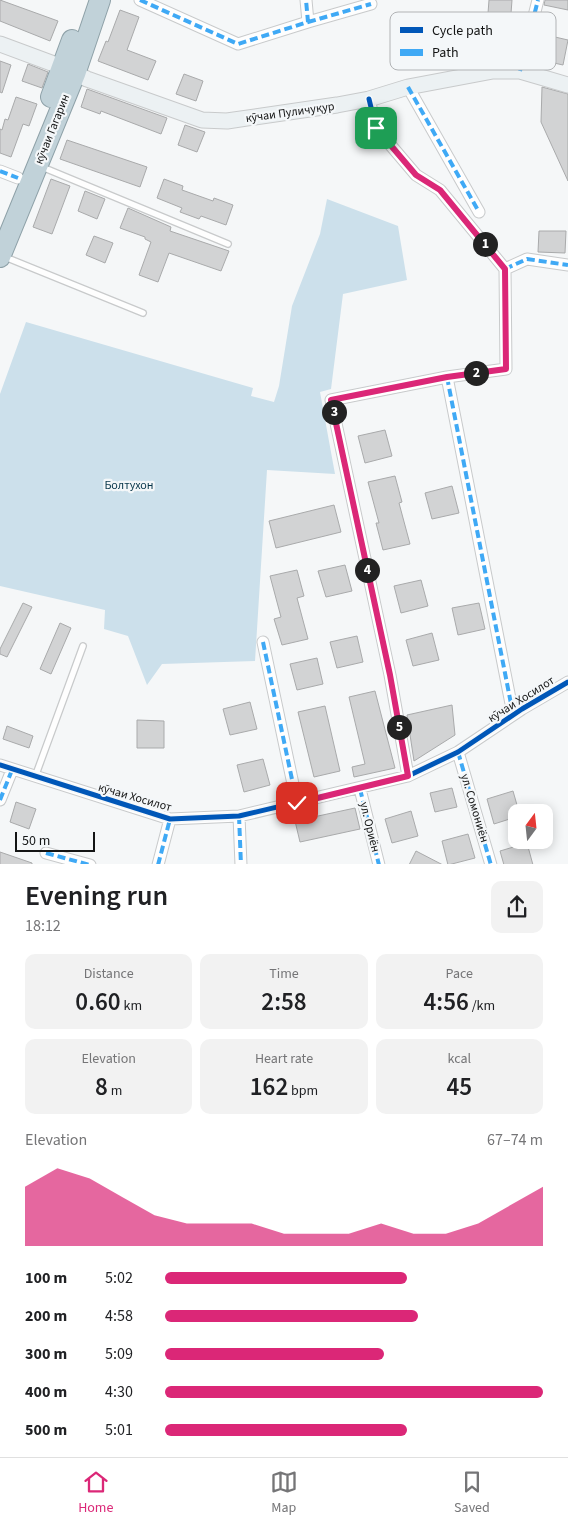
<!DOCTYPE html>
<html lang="en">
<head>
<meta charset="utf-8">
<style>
  :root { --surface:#fff; --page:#f2f2f2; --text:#202124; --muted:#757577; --line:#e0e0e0; --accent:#db2777 }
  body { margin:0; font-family:"Source Sans 3",sans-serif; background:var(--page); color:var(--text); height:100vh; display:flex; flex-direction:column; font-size:19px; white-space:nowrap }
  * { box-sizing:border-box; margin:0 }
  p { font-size:16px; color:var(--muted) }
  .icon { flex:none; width:28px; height:28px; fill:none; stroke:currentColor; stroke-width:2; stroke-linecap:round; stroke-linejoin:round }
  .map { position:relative; height:864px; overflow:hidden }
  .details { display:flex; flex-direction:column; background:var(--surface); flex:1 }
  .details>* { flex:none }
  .needle { width:32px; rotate:15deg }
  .fabs { position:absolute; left:508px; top:804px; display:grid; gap:10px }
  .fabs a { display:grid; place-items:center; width:45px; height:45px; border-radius:10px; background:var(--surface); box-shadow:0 2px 12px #0003; font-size:25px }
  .scale { position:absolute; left:15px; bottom:12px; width:80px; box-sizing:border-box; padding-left:5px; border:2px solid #141515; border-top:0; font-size:14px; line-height:18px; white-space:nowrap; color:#141515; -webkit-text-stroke:4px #f4f7f9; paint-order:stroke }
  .pin { position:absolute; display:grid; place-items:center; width:42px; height:42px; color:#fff; margin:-21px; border-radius:10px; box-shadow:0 2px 8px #0006 }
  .km { position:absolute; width:25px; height:25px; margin:-12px; border-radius:50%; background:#222; color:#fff; font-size:14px; line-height:25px; text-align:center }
  .round { display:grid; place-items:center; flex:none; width:52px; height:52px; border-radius:10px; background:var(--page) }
  .overview { display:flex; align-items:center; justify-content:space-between; height:85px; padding:0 25px }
  h1 { font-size:28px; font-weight:600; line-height:38px }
  .figures { display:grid; grid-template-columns:repeat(3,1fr); gap:8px; height:85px; padding:5px 25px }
  .figures div { display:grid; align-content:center; border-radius:10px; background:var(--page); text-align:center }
  .figures b { font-size:25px; font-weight:600 }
  .figures small { font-size:14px; font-weight:400 }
  .figures p { font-size:14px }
  .chart { height:140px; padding:10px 25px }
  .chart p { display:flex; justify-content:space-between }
  .chart svg { width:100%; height:90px; margin-top:5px; fill:var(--accent); opacity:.7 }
  ul { padding:0 25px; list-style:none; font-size:16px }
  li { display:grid; grid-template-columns:80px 60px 1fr; align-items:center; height:38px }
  li i { height:12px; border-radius:6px; background:var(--accent) }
  .menu { display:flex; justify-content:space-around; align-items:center; height:70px; border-top:1px solid var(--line); background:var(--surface); font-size:14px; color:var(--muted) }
  .menu a { display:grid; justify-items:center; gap:2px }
  .menu .selected { color:var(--accent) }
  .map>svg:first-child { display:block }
  .green { fill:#cce0eb }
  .building { fill:#d2d3d4; stroke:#a9aaab }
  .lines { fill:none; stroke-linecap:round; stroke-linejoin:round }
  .lane-casing { stroke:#c8cacb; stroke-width:8 }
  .street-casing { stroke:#c8cacb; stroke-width:13 }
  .secondary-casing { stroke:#c8cacb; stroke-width:17 }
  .highway-casing { stroke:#8ea1a8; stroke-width:22 }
  .lane { stroke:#fefefe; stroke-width:5.5 }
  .street { stroke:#fefefe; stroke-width:11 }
  .secondary { stroke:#ecf1f3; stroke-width:15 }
  .highway { stroke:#c1d2d9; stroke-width:20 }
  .quiet { stroke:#3fa9f5; stroke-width:4; stroke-dasharray:8 4; stroke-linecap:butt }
  .cycleway-casing { stroke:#f4f7f9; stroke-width:8 }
  .cycleway { stroke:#0057b8; stroke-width:5 }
  .route-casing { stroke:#fff; stroke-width:10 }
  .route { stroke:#db2777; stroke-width:6 }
  .labels { text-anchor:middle; stroke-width:4.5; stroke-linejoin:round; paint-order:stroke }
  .street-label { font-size:12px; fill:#141515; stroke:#f4f7f9 }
  .park-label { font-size:12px; fill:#063549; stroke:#f4f7f9 }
  .key { fill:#f4f7f9; stroke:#b1b3b5; stroke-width:1 }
  .key-label { font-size:14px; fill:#141515 }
</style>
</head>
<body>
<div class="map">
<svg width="568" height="865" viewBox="0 0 568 865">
  <rect width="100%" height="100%" fill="#f5f7f8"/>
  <!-- green -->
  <path class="green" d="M327,199L398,226L407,280L343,294L331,389L320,392L335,474L267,470L255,661L162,664L147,685L128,636L104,629L105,610L0,586V394L26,322L253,388L251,396L274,402L279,386L292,306L320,234Z"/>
  <!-- building -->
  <path class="building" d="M0,0L58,21L50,41L0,21Z
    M489,0H512L508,54L485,53Z
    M545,0H568V10L544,5Z
    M120,10L139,17L127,50L156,61L148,80L98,61L106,41L108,42Z
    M542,34L568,40L563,65L536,59Z
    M0,61L11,65L2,93L0,92Z
    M28,64L48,72L42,88L22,81Z
    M184,74L203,81L196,101L176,94Z
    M542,87L568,94V181L541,122Z
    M87,89L167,118L161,134L101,111L100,114L81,107Z
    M16,97L37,104L29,126L23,124L11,157L0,153V129L2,130L5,119L8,120Z
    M185,125L205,132L197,152L178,145Z
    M67,140L147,167L140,187L60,159Z
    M51,179L70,186L52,234L33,227Z
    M164,179L183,186L182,190L213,201L214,198L233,205L226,225L201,216L199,219L180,212L182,208L157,198Z
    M85,191L105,199L97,219L78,211Z
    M128,208L171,227L170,231L229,251L221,271L169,253L158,282L139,275L151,242L145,239V237L120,228Z
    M539,231H566L565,253L538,252Z
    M94,236L113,243L105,263L86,255Z
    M385,430L392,456L365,463L358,436Z
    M395,476L402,502L399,503L410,544L383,550L376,523H379L368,482Z
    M452,486L459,513L432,519L425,493Z
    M334,505L341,532L276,548L269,521Z
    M345,565L352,591L326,597L318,571Z
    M297,570L304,596L297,598L308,639L282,645L274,619L281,617L270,576Z
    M421,580L428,606L401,613L394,586Z
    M23,603L32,607L7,657L0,654V649Z
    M479,603L485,629L458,635L452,608Z
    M60,623L71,628L51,674L40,669Z
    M432,633L439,660L413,666L406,640Z
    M357,636L363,662L337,668L330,642Z
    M317,658L323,684L297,690L290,664Z
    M375,691L395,768L354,777L352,767L365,764L349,697Z
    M250,702L257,729L230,735L223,709Z
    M452,705L455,735L414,761L407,715Z
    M325,706L340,771L314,777L298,712Z
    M137,720L164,721V748H137Z
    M7,726L33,736L29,748L3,739Z
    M263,759L270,785L244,792L237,765Z
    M452,788L457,807L435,812L430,793Z
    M513,791L519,812H516V817L494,824L487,799Z
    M16,802L36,809L29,829L10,822Z
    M355,808L360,829L300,842L295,821Z
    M411,811L418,836L392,843L385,819Z
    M468,834L475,858L448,865L442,841Z
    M527,843L533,865H504L500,851Z
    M416,851L443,865H409Z
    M0,852L32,863V865H0Z"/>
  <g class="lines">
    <!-- lane casing -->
    <g class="lane-casing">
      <path id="lane" d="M42,167L228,244
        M5,257L143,313
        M35,777L83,646"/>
    </g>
    <!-- street casing -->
    <g class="street-casing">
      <path id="street" d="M140,0L238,44L308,22L306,0
        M308,22L371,4
        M520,71L538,0
        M408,87L479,212
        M369,99L376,128L416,175L440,190L505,269L506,369L447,377L331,400L390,675L408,776
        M0,171L18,178
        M505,269L527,259L568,265
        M447,377L513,714
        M263,642L297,803
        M458,752L491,865
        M0,765L170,819L239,816L408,776L458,752L522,709L568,682
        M360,789L379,865
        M0,800L12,770
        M239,816L241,865
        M46,853L90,865
        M158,865L170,819"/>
    </g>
    <!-- secondary casing -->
    <g class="secondary-casing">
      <path id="secondary" d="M0,44L62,67L87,79L202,120L227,121L337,105L369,99L408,87L493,71H520L568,85"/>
    </g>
    <!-- highway casing -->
    <g class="highway-casing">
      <path id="highway" d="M51,97L72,40
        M0,257L75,74L100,0"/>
    </g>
    <!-- lane -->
    <use href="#lane" class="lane"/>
    <!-- street -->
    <use href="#street" class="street"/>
    <!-- secondary -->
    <use href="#secondary" class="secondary"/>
    <!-- highway -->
    <use href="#highway" class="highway"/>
    <!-- quiet -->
    <path class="quiet" d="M140,0L238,44L308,22L306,0
      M308,22L371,4
      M520,71L538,0
      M408,87L479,212
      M0,171L18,178
      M505,269L527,259L568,265
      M447,377L513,714
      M263,642L297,803
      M458,752L491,865
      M360,789L379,865
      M0,800L12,770
      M239,816L241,865
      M46,853L90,865
      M158,865L170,819"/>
    <!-- cycleway casing -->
    <g class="cycleway-casing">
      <path id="cycleway" d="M369,99L376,128L416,175L440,190L505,269L506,369L447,377L331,400L390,675L408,776
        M0,765L170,819L239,816L408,776L458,752L522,709L568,682"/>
    </g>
    <!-- cycleway -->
    <use href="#cycleway" class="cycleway"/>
  </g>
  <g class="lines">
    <!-- route casing -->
    <g class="route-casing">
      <path id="route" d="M297,803L408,776L390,675L331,400L447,377L506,369L505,269L440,190L416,175L376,128"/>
    </g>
    <!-- route -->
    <use href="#route" class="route"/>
  </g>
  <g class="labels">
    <!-- street labels -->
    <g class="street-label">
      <text transform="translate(290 112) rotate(-8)" y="4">кӯчаи Пуличуқур</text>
      <text transform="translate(52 129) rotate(-68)" y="4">кӯчаи Гагарин</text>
      <text transform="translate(521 699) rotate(-32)" y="4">кӯчаи Хосилот</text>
      <text transform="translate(135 797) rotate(16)" y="4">кӯчаи Хосилот</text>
      <text transform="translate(475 808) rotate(73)" y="4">ул. Сомониён</text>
      <text transform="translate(370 827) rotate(76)" y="4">ул. Ориён</text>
    </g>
    <!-- park labels -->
    <g class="park-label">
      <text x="129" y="489">Болтухон</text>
    </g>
  </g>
  <!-- legend -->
  <rect x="390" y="12" width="166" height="58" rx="8" class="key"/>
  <rect x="400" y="27" width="23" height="6" fill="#0057b8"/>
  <rect x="400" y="49" width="23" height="7" fill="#3fa9f5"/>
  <g class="key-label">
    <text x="432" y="35">Cycle path</text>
    <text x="432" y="57">Path</text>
  </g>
</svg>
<div class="fabs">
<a><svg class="needle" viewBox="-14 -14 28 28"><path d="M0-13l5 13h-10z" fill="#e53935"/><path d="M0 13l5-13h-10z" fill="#757577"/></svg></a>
</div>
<div class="scale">50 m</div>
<div class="pin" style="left:376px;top:128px;background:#1e9e55"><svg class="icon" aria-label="arrive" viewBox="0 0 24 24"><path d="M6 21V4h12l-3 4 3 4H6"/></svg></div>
<div class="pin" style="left:297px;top:803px;background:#d93025"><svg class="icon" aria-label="check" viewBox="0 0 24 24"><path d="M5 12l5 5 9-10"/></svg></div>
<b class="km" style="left:485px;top:244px">1</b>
<b class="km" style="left:476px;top:373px">2</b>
<b class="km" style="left:334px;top:412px">3</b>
<b class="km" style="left:367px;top:570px">4</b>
<b class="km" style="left:399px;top:727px">5</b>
</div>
<section class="details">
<div class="overview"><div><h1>Evening run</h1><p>18:12</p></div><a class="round"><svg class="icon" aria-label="share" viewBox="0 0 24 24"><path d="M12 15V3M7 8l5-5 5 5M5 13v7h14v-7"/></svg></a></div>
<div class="figures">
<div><p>Distance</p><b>0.60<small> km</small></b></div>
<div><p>Time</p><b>2:58</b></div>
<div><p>Pace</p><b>4:56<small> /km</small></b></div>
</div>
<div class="figures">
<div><p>Elevation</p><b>8<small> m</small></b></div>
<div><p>Heart rate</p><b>162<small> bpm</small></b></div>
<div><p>kcal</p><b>45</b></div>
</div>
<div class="chart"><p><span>Elevation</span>67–74 m</p>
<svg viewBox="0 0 160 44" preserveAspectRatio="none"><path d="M0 44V15L10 6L20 11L30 20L40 29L50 33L60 33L70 33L80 38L90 38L100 38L110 33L120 38L130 38L140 33L150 24L160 15V44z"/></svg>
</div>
<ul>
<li><b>100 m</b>5:02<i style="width:64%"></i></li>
<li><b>200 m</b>4:58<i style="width:67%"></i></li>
<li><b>300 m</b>5:09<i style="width:58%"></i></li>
<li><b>400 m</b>4:30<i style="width:100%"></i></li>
<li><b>500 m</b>5:01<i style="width:64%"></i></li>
</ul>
</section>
<nav class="menu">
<a class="selected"><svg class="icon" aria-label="home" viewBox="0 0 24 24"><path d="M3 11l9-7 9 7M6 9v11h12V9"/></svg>Home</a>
<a><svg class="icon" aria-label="map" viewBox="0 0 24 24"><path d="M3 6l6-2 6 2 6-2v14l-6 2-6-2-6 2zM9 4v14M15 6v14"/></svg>Map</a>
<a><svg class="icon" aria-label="saved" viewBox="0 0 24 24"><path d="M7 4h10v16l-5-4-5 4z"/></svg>Saved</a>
</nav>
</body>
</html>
